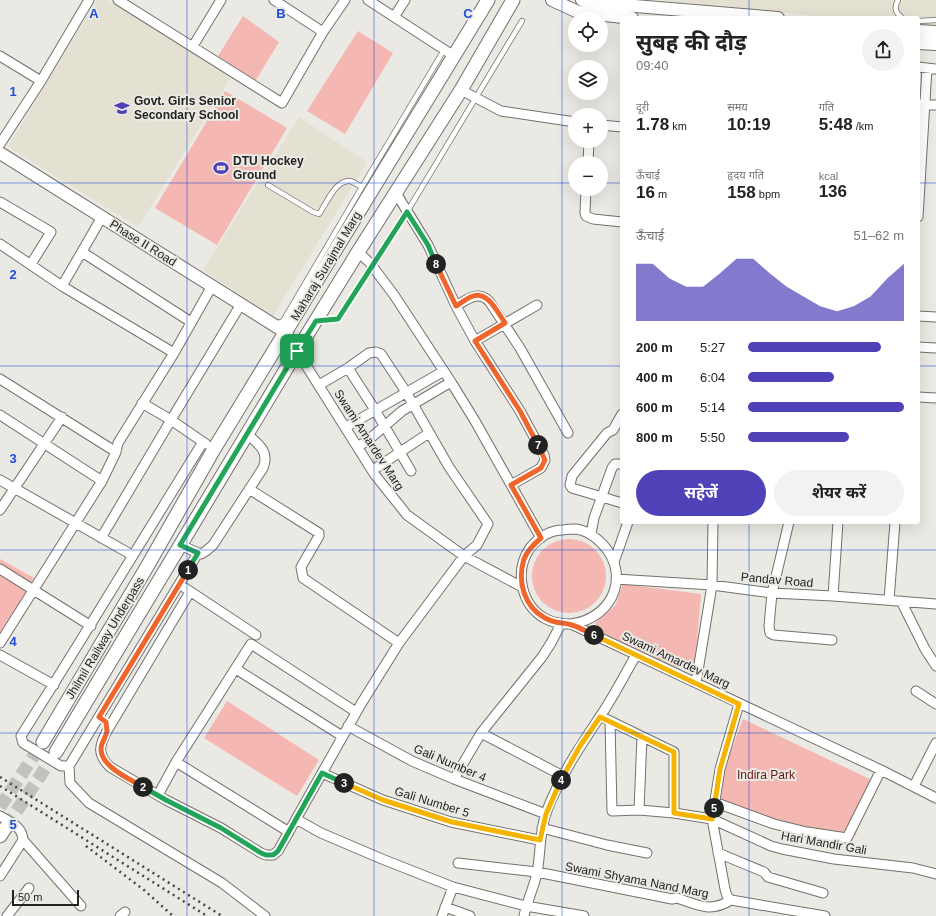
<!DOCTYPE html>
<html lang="hi">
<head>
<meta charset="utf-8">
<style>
  :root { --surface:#fff; --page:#f2f2f2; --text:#222; --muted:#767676; --accent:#4f42b9 }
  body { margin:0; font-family:Helvetica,"Noto Sans Devanagari",sans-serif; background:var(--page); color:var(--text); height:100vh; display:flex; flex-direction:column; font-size:15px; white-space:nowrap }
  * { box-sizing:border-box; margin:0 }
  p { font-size:13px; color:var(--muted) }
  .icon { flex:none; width:22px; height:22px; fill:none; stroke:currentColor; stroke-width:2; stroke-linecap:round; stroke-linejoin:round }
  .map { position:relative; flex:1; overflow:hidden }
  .side { position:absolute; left:620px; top:16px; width:300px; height:508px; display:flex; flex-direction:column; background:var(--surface); border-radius:4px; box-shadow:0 4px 16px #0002 }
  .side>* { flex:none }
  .controls { position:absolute; left:568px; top:12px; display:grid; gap:8px }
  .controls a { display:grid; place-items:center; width:40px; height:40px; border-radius:50%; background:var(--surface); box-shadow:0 4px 16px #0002; font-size:20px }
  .scale { position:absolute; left:12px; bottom:10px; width:67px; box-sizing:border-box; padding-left:4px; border:2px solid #242321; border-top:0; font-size:11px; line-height:14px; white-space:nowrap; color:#242321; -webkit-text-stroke:3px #ebe9e3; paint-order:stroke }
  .pin { position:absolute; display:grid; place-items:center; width:34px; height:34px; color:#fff; margin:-17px; border-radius:8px; box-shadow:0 2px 6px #0006 }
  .km { position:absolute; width:20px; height:20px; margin:-10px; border-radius:50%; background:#222; color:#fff; font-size:11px; line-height:20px; text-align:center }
  .round { display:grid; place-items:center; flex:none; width:42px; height:42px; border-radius:21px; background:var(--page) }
  .summary { display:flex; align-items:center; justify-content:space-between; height:68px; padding:0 16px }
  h1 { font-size:22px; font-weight:700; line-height:30px }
  .metrics { display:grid; grid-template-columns:repeat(3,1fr); gap:6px; height:68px; padding:4px 16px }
  .metrics div { display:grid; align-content:center }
  .metrics b { font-size:17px; font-weight:700 }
  .metrics small { font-size:11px; font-weight:400 }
  .metrics p { font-size:11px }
  .chart { height:112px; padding:8px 16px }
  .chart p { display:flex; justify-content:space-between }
  .chart svg { width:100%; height:72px; margin-top:4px; fill:var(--accent); opacity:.7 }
  .cta { display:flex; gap:8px; margin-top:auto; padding:8px 16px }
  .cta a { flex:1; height:46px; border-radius:24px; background:var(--accent); color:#fff; font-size:16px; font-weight:700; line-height:46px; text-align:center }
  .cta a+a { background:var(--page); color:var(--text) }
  ul { padding:0 16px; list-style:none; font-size:13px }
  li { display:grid; grid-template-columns:64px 48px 1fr; align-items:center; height:30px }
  li i { height:10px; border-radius:5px; background:var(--accent) }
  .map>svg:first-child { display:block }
  .built { fill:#e4e0d2 }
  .green { fill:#f4b7b2 }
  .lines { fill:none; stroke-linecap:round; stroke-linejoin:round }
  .secondary-tunnel { stroke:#c3c1bc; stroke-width:13; stroke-dasharray:13 6; stroke-linecap:butt }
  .service-casing { stroke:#73716c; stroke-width:6 }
  .minor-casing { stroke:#73716c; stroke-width:11 }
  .tertiary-casing { stroke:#73716c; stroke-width:14 }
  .secondary-casing { stroke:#73716c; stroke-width:15 }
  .service { stroke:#fff; stroke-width:4.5 }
  .minor { stroke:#fff; stroke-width:9 }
  .tertiary { stroke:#fff; stroke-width:12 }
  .secondary { stroke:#fff; stroke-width:13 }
  .rail { stroke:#474643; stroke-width:2.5; stroke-dasharray:2 4; stroke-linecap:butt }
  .split-1-casing { stroke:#fff; stroke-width:8 }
  .split-2-casing { stroke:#fff; stroke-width:8 }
  .split-3-casing { stroke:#fff; stroke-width:8 }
  .split-4-casing { stroke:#fff; stroke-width:8 }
  .split-5-casing { stroke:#fff; stroke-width:8 }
  .split-6-casing { stroke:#fff; stroke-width:8 }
  .split-7-casing { stroke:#fff; stroke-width:8 }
  .split-8-casing { stroke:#fff; stroke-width:8 }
  .split-9-casing { stroke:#fff; stroke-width:8 }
  .split-1 { stroke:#22a559; stroke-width:5 }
  .split-2 { stroke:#f0652b; stroke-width:5 }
  .split-3 { stroke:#22a559; stroke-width:5 }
  .split-4 { stroke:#f5b400; stroke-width:5 }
  .split-5 { stroke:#f5b400; stroke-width:5 }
  .split-6 { stroke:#f5b400; stroke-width:5 }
  .split-7 { stroke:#f0652b; stroke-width:5 }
  .split-8 { stroke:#f0652b; stroke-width:5 }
  .split-9 { stroke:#22a559; stroke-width:5 }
  .grid { fill:none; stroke:#1d4ed8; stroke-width:1; stroke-opacity:0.55 }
  .labels { text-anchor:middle; stroke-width:4; stroke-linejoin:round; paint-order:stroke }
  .poi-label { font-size:12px; font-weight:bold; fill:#242321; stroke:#ebe9e3; text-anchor:start }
  .street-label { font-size:12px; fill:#242321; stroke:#ebe9e3 }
  .park-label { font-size:12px; fill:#6b1518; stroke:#ebe9e3 }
  .grid-label { font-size:13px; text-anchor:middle; font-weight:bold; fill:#1d4ed8; stroke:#ebe9e3; stroke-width:4; stroke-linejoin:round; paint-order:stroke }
</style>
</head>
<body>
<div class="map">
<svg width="936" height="916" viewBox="0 0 936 916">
  <rect width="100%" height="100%" fill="#ebe9e3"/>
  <!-- built -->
  <path class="built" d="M97,0H107L233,74L138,227L8,147Z
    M658,0H936V27L918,25V18H838L737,9Z
    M299,117L367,162L273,316L203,270Z"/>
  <!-- green -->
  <path class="green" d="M243,16L279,42L254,83L218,56Z
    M358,31L393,53L345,134L307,111Z
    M225,91L287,128L217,245L155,208Z
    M532 576a37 37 0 1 1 74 0a37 37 0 1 1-74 0Z
    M0,559L34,578L5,630L0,636Z
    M623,584L701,594L695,663L675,671L606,635L595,623L615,606Z
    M227,701L319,760L297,796L204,738Z
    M743,719L876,782L861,812L856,835L811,830L779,823L720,803L724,769Z"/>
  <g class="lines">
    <!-- secondary-tunnel -->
    <path class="secondary-tunnel" d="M0,807L43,742
      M6,827L56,752"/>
    <!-- service casing -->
    <g class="service-casing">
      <path id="service" d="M898,0C894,8 895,12 902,18
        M918,21L936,20
        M268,185L313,212L319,214C327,203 335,180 350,181C354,182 358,185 362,187
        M318,321L338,319L407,212L522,21
        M276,324L283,321L362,187L444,50"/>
    </g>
    <!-- minor casing -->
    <g class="minor-casing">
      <path id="minor" d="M118,0L282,103L323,32L345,0
        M274,0L323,32
        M368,0L454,56
        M394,17L405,0
        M193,46L221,0
        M0,56L41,81
        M918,67L936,69
        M461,90L501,111L575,122
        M918,104L936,105
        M601,125L622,127
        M0,144L41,81L89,0
        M588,163L589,141
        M586,189L585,213L586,216L593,219L622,222
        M396,193L428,245L456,306L475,341L520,411L544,455L545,460L541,468L511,485
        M0,202L51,232L31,264
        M918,217L927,68
        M0,244L62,286L174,353
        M82,252L191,322
        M62,286L102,217
        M456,306C466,300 478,290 489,301L520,348L568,433
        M918,316L936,317
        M475,341L537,305
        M918,347L936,348
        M297,351L375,475L407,515L464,556L522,587
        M348,368L375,410L411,471
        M0,379L116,452
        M451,382L475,421L541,538
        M918,397L936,398
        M142,403L171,420L206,444
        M622,414L613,430L607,433L572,476L570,485L572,488L622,503
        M0,415L102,481
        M346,427L444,371
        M358,446L366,442L402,411L451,382L394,295L370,263L358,252
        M373,470L429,433
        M0,480L132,555
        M249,489L319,533V536L301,567L303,578L399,643
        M0,510L62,417
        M789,522L772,593L769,626L770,633L774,635L832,640
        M591,534L594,518L612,468L615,464H622
        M101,538L171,420L241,304
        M180,545L201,554L206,551L213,545L263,468C270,451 258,444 247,434
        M198,553L69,766L70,783L89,803L222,883L265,916
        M614,562L628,522
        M0,569L91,626
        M616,579L712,585L772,593L833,596L936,604
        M185,588L256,635
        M190,592L107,731C99,746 97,754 110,767L166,800L221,828L261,853L266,855H273L278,851L361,704L399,643L464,556L477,545L488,524L449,467L406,392L381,354L376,352L369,353L348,368L319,385
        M833,596L838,522
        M889,600L895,522
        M901,601L925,649L936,666
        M571,624C616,618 633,569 597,539C591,534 584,530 576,529C572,529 567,529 563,530C550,530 538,538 530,548C514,571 521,604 544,618C553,623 562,624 571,624L881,770L936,798
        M0,643L102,481L116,452L118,443L174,353L212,286
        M0,655L54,685
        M236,669L342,736
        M696,683L712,585L713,522
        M916,691L936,704
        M606,719L674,752V813
        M610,721L612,811L639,810L674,813L712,819L771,846L782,849L834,859L913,868L936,874
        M348,726L412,761L454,779L546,814
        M481,733L563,776
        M176,762L289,832
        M69,766H61L23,743L21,736C83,638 142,540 203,442
        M322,773L383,800L451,822L539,840
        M454,779L481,733L542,657L551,643L561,624
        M914,786L936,743
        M158,795L176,762L251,644L356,712
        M714,802L774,824L807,832L847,838L881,770
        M639,810L642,737
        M0,816C11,823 22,826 23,840L0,876
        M296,819L321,833L382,859L453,887L526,906L584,916
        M542,828L607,845L647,853
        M23,840L81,906
        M718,853L764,872L768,877L823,893
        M458,863L537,872L672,899L677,898C698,905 710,913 731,900L825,916
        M731,900L727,896L725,889L712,819L720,769L739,704
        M445,907L470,916
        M7,916L29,888
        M120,916L125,912
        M442,916L453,887
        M524,916C527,901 534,887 537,873C541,852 539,834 546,813C559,778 579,748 599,718C613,698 624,676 636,655"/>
    </g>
    <!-- tertiary casing -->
    <g class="tertiary-casing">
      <path id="tertiary" d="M552,0L578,12L632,18
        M582,0L587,2L778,18
        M918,31L936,32
        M918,43L936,44
        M0,153L285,332L297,351"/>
    </g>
    <!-- secondary casing -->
    <g class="secondary-casing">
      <path id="secondary" d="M43,742L148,565L214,449L488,0
        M56,752L297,351L358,252L461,90L513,0
        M0,836L6,827"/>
    </g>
    <!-- service -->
    <use href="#service" class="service"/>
    <!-- minor -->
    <use href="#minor" class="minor"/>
    <!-- tertiary -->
    <use href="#tertiary" class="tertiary"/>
    <!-- secondary -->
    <use href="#secondary" class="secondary"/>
    <!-- rail -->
    <path class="rail" d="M0,777L222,916
      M0,786L207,916
      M86,846L144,890L173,916"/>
  </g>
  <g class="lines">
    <!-- split-1 casing -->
    <g class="split-1-casing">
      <path id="split-1" d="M188,570L198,553L180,545L297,351"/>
    </g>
    <!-- split-2 casing -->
    <g class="split-2-casing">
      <path id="split-2" d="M143,787C130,779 101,767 101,749C101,742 106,738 107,731C107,729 106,725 106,722L99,717L188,570"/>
    </g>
    <!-- split-3 casing -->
    <g class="split-3-casing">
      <path id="split-3" d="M143,787L166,800L221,828L261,853L266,855H273L278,851L322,773L344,783"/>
    </g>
    <!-- split-4 casing -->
    <g class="split-4-casing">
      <path id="split-4" d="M344,783L383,800L452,822L540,840L546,814L561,780"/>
    </g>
    <!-- split-5 casing -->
    <g class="split-5-casing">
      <path id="split-5" d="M561,780L580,746L600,717L674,752V813L712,819L714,808"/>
    </g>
    <!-- split-6 casing -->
    <g class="split-6-casing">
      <path id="split-6" d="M594,635L739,704L720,769L714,808"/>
    </g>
    <!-- split-7 casing -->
    <g class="split-7-casing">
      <path id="split-7" d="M538,445L545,460L541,468L511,485L541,538C534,544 527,551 524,559C517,581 524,607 545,618C555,624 562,622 572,625C579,627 587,632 594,635"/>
    </g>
    <!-- split-8 casing -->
    <g class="split-8-casing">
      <path id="split-8" d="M436,264L456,306C461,303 467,298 473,296C488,291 498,313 505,323L475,341L520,411L538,445"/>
    </g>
    <!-- split-9 casing -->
    <g class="split-9-casing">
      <path id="split-9" d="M297,351L316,321L338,319L407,212L428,245L436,264"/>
    </g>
    <!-- split-1 -->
    <use href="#split-1" class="split-1"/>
    <!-- split-2 -->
    <use href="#split-2" class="split-2"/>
    <!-- split-3 -->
    <use href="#split-3" class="split-3"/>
    <!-- split-4 -->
    <use href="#split-4" class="split-4"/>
    <!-- split-5 -->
    <use href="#split-5" class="split-5"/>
    <!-- split-6 -->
    <use href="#split-6" class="split-6"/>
    <!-- split-7 -->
    <use href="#split-7" class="split-7"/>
    <!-- split-8 -->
    <use href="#split-8" class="split-8"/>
    <!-- split-9 -->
    <use href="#split-9" class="split-9"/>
  </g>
  <!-- grid -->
  <path class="grid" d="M187,0V916M374,0V916M562,0V916M749,0V18M0,183H575M601,183H622M918,183H936M0,366H622M918,366H936M749,522V916M0,550H936M0,733H936"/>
  <!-- icons -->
  <defs>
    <g id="school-bare" transform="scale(1.2)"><path d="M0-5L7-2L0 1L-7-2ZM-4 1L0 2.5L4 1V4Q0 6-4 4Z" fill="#4f42b9" stroke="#ebe9e3" stroke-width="2.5" paint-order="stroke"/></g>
    <g id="stadium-bare" transform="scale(1.2)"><path d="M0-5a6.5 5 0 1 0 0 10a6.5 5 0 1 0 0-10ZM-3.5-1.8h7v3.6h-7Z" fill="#4f42b9" stroke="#ebe9e3" stroke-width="2.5" paint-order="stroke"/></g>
  </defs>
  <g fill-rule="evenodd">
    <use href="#school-bare" x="122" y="108"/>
    <use href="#stadium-bare" x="221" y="168"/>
  </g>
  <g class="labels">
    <!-- poi labels -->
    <g class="poi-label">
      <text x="134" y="105">Govt. Girls Senior<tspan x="134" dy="14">Secondary School</tspan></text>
      <text x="233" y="165">DTU Hockey<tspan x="233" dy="14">Ground</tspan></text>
    </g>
    <!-- street labels -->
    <g class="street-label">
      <text transform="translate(143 243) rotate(32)" y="4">Phase II Road</text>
      <text transform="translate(326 266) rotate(-59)" y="4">Maharaj Surajmal Marg</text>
      <text transform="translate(369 440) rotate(57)" y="4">Swami Amardev Marg</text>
      <text transform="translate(777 580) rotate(5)" y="4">Pandav Road</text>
      <text transform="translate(105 638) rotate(-59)" y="4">Jhilmil Railway Underpass</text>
      <text transform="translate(676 660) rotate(25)" y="4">Swami Amardev Marg</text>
      <text transform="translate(450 763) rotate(23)" y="4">Gali Number 4</text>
      <text transform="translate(432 802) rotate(17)" y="4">Gali Number 5</text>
      <text transform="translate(824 843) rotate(10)" y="4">Hari Mandir Gali</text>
      <text transform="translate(637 880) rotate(11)" y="4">Swami Shyama Nand Marg</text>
    </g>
    <!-- park labels -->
    <g class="park-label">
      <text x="766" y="779">Indira Park</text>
    </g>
  </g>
  <g class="grid-label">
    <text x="94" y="18">A</text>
    <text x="281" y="18">B</text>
    <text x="468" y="18">C</text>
    <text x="13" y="96">1</text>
    <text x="13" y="279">2</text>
    <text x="13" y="463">3</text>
    <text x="13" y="646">4</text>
    <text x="13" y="829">5</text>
  </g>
</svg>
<div class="controls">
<a><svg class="icon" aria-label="locate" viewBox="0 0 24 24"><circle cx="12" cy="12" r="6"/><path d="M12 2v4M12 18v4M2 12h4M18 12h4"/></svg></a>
<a><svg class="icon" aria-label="layers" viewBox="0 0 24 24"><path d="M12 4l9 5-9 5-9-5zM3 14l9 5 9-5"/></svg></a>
<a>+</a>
<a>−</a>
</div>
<div class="scale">50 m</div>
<div class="pin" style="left:297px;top:351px;background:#1e9e55"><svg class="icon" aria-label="arrive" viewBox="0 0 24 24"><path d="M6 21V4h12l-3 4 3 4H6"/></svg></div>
<b class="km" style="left:188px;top:570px">1</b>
<b class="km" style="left:143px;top:787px">2</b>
<b class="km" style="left:344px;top:783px">3</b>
<b class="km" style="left:561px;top:780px">4</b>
<b class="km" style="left:714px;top:808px">5</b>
<b class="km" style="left:594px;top:635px">6</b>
<b class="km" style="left:538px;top:445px">7</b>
<b class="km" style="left:436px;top:264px">8</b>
<section class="side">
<div class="summary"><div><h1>सुबह की दौड़</h1><p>09:40</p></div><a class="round"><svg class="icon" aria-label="share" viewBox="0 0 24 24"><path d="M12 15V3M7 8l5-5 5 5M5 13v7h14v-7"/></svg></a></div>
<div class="metrics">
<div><p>दूरी</p><b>1.78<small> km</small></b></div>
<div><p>समय</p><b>10:19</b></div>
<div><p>गति</p><b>5:48<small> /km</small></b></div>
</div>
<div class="metrics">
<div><p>ऊँचाई</p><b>16<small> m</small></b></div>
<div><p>हृदय गति</p><b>158<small> bpm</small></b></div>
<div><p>kcal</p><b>136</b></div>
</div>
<div class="chart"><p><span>ऊँचाई</span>51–62 m</p>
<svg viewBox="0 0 160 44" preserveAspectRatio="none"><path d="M0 44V9L10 9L20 18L30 23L40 23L50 15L60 6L70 6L80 15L90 23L100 29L110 35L120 38L130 35L140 29L150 18L160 9V44z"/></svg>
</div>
<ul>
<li><b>200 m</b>5:27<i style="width:85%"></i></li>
<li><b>400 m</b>6:04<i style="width:55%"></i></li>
<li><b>600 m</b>5:14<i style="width:100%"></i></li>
<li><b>800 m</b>5:50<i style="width:65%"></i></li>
</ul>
<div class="cta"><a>सहेजें</a><a>शेयर करें</a></div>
</section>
</div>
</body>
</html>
